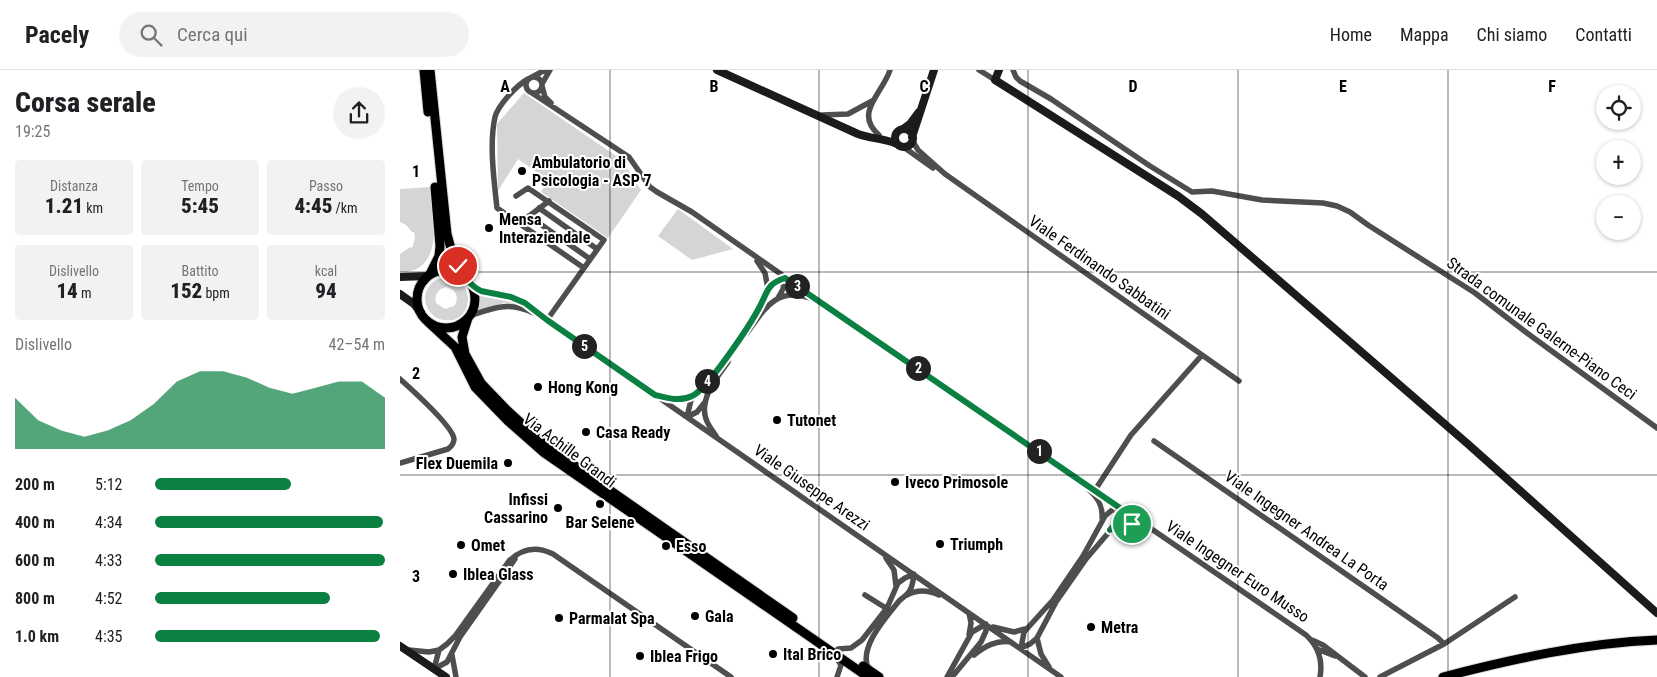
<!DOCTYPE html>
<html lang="it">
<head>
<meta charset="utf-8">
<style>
  :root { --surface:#fff; --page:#f2f2f2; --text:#202124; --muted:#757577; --line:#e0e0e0; --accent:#0b8043 }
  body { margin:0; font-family:"Roboto Condensed",sans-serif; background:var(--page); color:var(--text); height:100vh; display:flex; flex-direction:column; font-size:19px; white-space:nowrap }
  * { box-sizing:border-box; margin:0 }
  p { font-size:16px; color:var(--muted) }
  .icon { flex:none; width:28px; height:28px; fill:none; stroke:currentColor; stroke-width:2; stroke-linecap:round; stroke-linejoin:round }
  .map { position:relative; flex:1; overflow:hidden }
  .panel { display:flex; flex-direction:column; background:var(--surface); width:400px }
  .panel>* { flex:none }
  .buttons { position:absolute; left:1196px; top:15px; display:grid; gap:10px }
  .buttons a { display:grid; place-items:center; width:45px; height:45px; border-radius:50%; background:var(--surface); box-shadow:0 1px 4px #0004; font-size:25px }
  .pin { position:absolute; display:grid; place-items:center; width:42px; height:42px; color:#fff; margin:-21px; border:2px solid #fff; border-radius:50%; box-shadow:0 1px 5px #0007 }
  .km { position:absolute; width:25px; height:25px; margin:-12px; border-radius:50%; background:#222; color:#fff; font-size:14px; line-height:25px; text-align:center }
  .round { display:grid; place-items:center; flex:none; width:52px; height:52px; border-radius:26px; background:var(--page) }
  .head { display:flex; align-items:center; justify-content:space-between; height:85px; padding:0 15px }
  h1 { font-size:28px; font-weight:800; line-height:38px }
  .figures { display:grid; grid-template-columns:repeat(3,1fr); gap:8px; height:85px; padding:5px 15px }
  .figures div { display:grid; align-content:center; border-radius:5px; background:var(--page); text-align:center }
  .figures b { font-size:21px; font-weight:800 }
  .figures small { font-size:14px; font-weight:400 }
  .figures p { font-size:14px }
  .chart { height:140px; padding:10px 15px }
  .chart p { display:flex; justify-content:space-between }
  .chart svg { width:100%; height:90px; margin-top:5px; fill:var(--accent); opacity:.7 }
  ul { padding:0 15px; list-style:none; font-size:16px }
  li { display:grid; grid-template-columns:80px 60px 1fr; align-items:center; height:38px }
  li i { height:12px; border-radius:6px; background:var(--accent) }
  header { display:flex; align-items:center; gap:30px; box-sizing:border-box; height:70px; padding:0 25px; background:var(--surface); border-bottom:1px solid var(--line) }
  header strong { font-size:24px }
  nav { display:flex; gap:28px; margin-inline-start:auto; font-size:18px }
  .search { width:350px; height:45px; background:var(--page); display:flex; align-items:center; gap:12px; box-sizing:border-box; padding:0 18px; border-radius:28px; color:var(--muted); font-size:19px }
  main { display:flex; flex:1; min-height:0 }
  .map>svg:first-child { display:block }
  .green { fill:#d5d5d5; fill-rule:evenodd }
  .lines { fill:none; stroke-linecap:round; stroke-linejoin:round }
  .primary-casing { stroke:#dbdbdb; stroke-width:11 }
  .street { stroke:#4e4e4e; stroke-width:5.5 }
  .secondary { stroke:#1b1b1b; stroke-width:8 }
  .primary { stroke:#000; stroke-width:9 }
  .route-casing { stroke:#fff; stroke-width:10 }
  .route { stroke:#0b8043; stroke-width:6 }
  .grid { fill:none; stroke:#000; stroke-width:1; stroke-opacity:0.55 }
  .poi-dot { fill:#000; stroke:#fff; stroke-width:2 }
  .labels { text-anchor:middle; stroke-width:4; stroke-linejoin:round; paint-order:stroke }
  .poi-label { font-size:16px; font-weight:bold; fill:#000; stroke:#fff; text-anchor:start }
  .street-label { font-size:16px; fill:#000; stroke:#fff }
  .grid-label { font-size:16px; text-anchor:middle; font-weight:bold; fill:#000; stroke:#fff; stroke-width:4; stroke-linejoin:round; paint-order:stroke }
</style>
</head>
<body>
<header>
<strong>Pacely</strong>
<div class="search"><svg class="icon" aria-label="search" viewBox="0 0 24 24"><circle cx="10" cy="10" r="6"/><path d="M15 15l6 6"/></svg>Cerca qui</div>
<nav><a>Home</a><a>Mappa</a><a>Chi siamo</a><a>Contatti</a></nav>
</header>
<main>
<section class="panel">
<div class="head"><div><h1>Corsa serale</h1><p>19:25</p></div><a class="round"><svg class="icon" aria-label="share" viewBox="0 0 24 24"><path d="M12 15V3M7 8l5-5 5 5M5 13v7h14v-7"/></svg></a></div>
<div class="figures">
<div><p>Distanza</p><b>1.21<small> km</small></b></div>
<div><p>Tempo</p><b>5:45</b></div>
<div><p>Passo</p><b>4:45<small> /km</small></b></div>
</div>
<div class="figures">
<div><p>Dislivello</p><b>14<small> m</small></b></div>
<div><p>Battito</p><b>152<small> bpm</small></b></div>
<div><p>kcal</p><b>94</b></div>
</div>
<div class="chart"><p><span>Dislivello</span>42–54 m</p>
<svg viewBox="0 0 160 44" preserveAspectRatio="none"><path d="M0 44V19L10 30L20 35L30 38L40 35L50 30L60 22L70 11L80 6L90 6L100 9L110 14L120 17L130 14L140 11L150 11L160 19V44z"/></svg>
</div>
<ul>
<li><b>200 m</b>5:12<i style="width:59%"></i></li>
<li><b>400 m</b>4:34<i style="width:99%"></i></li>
<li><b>600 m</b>4:33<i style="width:100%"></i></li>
<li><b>800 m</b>4:52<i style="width:76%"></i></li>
<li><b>1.0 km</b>4:35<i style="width:98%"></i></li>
</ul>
</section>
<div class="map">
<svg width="1257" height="607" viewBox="0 0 1257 607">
  <rect width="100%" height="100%" fill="#fff"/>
  <!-- green -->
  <path class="green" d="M124,23L222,90L241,120L208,168L141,122L148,110L118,89L98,121L97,54Z
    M30,117C34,145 45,203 0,202V184L10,177L12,178L15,168L14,162H12L6,155L0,152V119Z
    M278,139L333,179L292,190L258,166Z
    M44,207C78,206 74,255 44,250C37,249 31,245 28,239C20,225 29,210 44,207ZM46,217C56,219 60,228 54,236L45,239L36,233C34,225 38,219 46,217Z
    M79,221C95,227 112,228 126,236L104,233L77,242Z"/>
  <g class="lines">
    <!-- primary casing -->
    <g class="primary-casing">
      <path id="primary" d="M24,0L28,42
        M30,0L47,164C51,181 56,195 67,209
        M17 229a29 29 0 1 1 58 0a29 29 0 1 1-58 0Z
        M30,204L39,186L40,176L35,117
        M68,248L62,267L65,284L81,313L107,340L145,375L393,548
        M28,252L55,277L75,317L109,352L143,382L468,607
        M463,596L479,607
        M1043,607C1113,589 1184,573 1257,570"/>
    </g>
    <!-- street -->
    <path class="street" d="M579,0L595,10
      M613,0L616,7L620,11L651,29L750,96L792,122L812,121L862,130L923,133L937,136L950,142L968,155L1075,223L1127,263L1257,358
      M126 15a8 8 0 1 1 16 0a8 8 0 1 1-16 0Z
      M132,7L145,0
      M128,9C117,15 98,35 95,47C89,74 94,110 97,138L184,198
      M142,14L150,0
      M142,16L145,27L151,33
      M132,23L229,87L250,117L257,122L292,142L418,230L906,565C918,576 923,590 920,607
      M422,45L448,44L472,31
      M479,65C453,43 483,23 490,0
      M512,70L518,80L545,104L839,311
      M502,76L533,98
      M116,126L128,118L204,170L147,250
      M139,138L197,179
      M129,146L190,189
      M120,153L149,131
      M357,191L365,203L368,219
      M71,214C85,225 100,223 117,229C128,233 137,242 147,250L661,607
      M69,246C95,237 110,231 136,244
      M347,263C365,238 376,217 410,228
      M0,309C11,319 53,356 54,369C54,373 52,376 48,379L0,393
      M260,326L282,329L294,326
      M305,332L297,342L287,347L291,330L323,292L339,269L359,238L371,214L385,207L383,219L378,228
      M316,366C312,360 308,355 306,349C299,329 317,307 328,292
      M754,371L1038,568L1044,574
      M689,420C698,428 703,436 702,448
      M695,420L731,365L802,285
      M720,438L715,455L686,489L656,532L637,568L630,574L621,578L624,562L653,530L683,486L705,446L712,440Z
      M714,458L732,454L746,458
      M486,488L494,500L496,516
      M465,525L489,540
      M507,525C518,519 528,520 539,525
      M593,557L614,562L625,559
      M569,565L571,553L569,543
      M637,568L641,584L649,597
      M912,570L923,575L965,607
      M438,579L451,578L462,570L487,538L498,513L505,508L514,504C513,510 513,515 510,520C508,525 503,527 499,531C486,547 457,579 469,600
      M917,579L935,586
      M9,580L29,582L39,580
      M52,585L56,607
      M574,585C585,576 596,570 611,572
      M436,587L441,595L437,607
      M34,599L39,580L47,574L55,566L109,491C122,478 137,476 153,484L331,607
      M34,599L47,592L60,567L115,489
      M547,607L572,562L586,554V561L581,572L552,607
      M980,607L1044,574L1115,527"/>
    <!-- secondary -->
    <path class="secondary" d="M317,0L458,64C471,69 484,68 497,74
      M599,0L595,10L778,126L802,144L1069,375L1257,543
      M503,59L510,54L519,42
      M495 68a9 9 0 1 1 18 0a9 9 0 1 1-18 0Z
      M512,67L534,0
      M0,207L28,206
      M0,224L14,234L21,243
      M0,576L46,607"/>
    <!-- primary -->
    <use href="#primary" class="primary"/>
  </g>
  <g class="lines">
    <!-- route casing -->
    <g class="route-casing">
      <path id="route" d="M58,196L71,214L76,218L81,221L111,227L125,233L147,250L255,325C267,328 280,332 292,326C307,320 350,255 359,238C368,222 366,214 385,208L720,438L718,451L710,460L719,455L732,454"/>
    </g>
    <!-- route -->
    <use href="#route" class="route"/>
  </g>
  <!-- grid -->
  <path class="grid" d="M210,0V607M419,0V607M628,0V607M838,0V607M1048,0V607M0,202H1257M0,405H1257"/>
  <!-- markers -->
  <g class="poi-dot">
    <circle cx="122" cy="101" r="5"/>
    <circle cx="89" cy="158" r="5"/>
    <circle cx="138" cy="317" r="5"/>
    <circle cx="377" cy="350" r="5"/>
    <circle cx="186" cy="362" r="5"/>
    <circle cx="108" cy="393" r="5"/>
    <circle cx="495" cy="412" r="5"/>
    <circle cx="200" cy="434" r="5"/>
    <circle cx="158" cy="438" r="5"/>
    <circle cx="540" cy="474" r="5"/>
    <circle cx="61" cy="475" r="5"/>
    <circle cx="266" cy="476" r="5"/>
    <circle cx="53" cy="504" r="5"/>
    <circle cx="295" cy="546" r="5"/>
    <circle cx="159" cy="548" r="5"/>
    <circle cx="691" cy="557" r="5"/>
    <circle cx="373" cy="584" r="5"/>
    <circle cx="240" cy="586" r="5"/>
  </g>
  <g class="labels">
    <!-- poi labels -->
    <g class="poi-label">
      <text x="132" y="98">Ambulatorio di<tspan x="132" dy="18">Psicologia - ASP 7</tspan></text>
      <text x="99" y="155">Mensa<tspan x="99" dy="18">Interaziendale</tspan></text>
      <text x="148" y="323">Hong Kong</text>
      <text x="387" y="356">Tutonet</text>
      <text x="196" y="368">Casa Ready</text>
      <text x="98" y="399" text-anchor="end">Flex Duemila</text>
      <text x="505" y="418">Iveco Primosole</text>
      <text x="148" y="435" text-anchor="end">Infissi<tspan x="148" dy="18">Cassarino</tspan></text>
      <text x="200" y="458" text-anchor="middle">Bar Selene</text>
      <text x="550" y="480">Triumph</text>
      <text x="71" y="481">Omet</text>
      <text x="276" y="482">Esso</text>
      <text x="63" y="510">Iblea Glass</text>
      <text x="305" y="552">Gala</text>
      <text x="169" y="554">Parmalat Spa</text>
      <text x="701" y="563">Metra</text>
      <text x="383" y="590">Ital Brico</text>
      <text x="250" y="592">Iblea Frigo</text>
    </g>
    <!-- street labels -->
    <g class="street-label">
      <text transform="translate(700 197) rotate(35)" y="6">Viale Ferdinando Sabbatini</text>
      <text transform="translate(1142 258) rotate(36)" y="6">Strada comunale Galerne-Piano Ceci</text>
      <text transform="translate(170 380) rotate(37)" y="6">Via Achille Grandi</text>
      <text transform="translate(412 417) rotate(35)" y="6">Viale Giuseppe Arezzi</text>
      <text transform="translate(907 460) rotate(35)" y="6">Viale Ingegner Andrea La Porta</text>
      <text transform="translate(838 501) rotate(34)" y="6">Viale Ingegner Euro Musso</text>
    </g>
  </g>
  <g class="grid-label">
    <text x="105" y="22">A</text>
    <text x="314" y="22">B</text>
    <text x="524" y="22">C</text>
    <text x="733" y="22">D</text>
    <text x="943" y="22">E</text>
    <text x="1152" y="22">F</text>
    <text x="16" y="107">1</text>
    <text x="16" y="309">2</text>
    <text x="16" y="512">3</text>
  </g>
</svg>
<div class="buttons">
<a><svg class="icon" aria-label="locate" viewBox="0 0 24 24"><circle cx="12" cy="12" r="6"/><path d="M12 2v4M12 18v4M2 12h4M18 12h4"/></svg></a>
<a>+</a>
<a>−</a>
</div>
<div class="pin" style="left:732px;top:454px;background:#1e9e55"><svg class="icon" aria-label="arrive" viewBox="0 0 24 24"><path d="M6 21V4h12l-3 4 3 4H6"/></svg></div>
<div class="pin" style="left:58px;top:196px;background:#d93025"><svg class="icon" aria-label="check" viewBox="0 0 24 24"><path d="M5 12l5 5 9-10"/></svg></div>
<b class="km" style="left:639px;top:381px">1</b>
<b class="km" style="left:518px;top:298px">2</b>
<b class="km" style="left:397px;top:216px">3</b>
<b class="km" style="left:307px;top:311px">4</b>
<b class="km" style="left:184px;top:276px">5</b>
</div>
</main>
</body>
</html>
